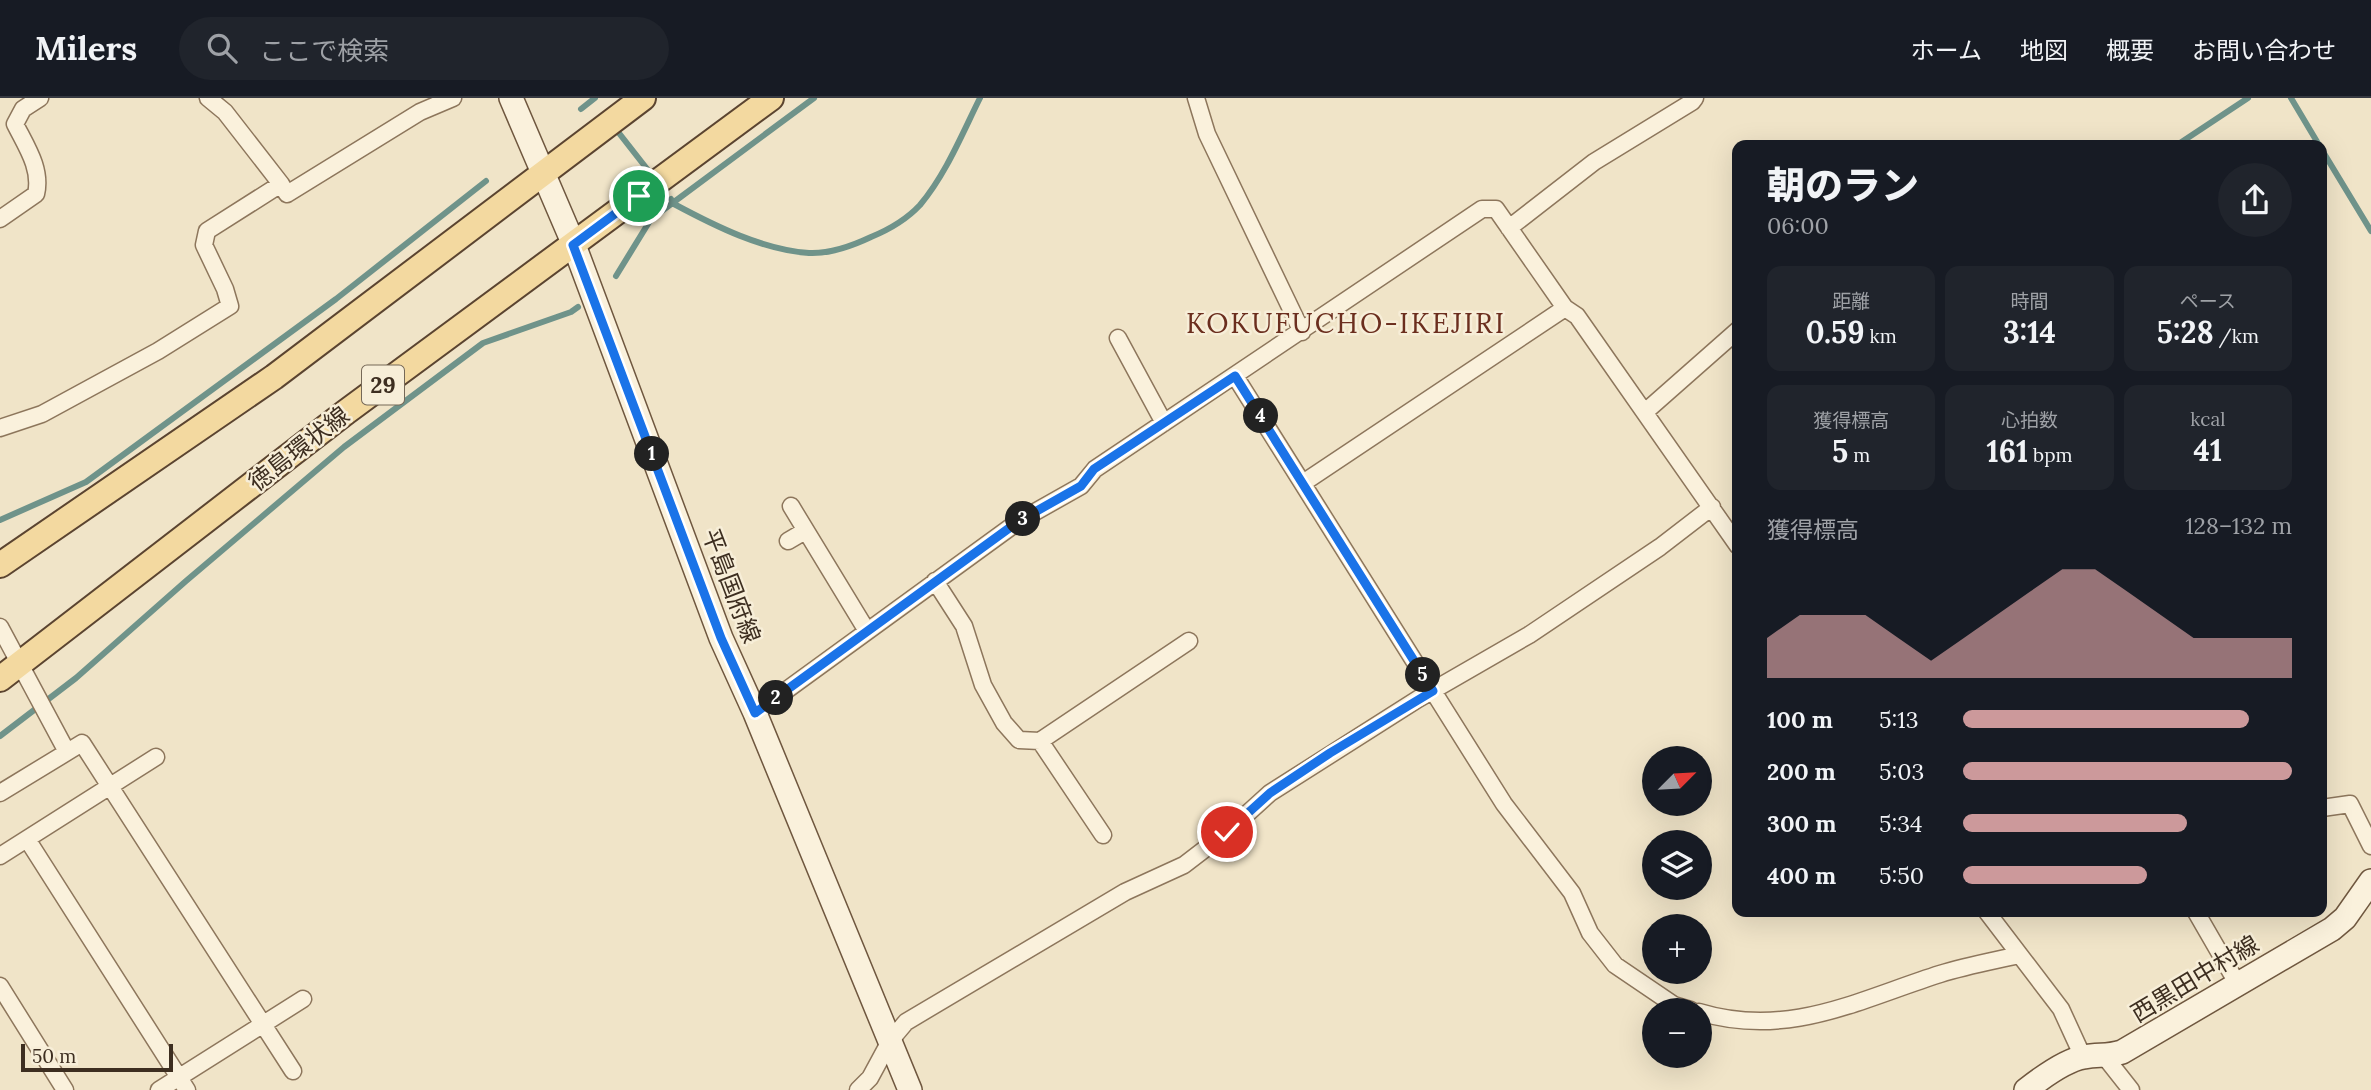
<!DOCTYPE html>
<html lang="ja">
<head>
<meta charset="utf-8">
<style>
  :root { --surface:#171b24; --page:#20242c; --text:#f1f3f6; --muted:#9ea1a6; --line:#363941; --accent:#cc999b }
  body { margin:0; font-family:Lora,"Noto Sans JP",serif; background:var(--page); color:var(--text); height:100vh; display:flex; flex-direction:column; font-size:26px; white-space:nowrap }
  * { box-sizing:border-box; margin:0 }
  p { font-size:23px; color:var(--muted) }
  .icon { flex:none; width:38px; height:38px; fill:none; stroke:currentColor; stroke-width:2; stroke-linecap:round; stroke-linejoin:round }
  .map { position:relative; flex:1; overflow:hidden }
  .details { position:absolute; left:1732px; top:42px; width:595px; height:777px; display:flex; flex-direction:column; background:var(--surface); border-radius:14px; box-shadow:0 7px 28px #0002 }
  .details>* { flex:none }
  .needle { width:46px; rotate:66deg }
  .tools { position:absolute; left:1642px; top:648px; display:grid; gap:14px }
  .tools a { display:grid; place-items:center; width:70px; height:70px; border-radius:50%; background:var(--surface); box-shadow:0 7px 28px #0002; font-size:35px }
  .scale { position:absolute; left:21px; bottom:18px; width:152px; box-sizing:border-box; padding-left:7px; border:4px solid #3d2e20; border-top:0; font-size:19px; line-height:24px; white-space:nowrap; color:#3d2e20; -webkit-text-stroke:5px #f7eed8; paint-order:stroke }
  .pin { position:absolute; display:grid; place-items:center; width:60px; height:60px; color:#fff; margin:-30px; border:4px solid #fff; border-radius:50%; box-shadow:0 2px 7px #0007 }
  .km { position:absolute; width:35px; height:35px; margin:-18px; border-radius:50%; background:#222; color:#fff; font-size:19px; line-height:35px; text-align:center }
  .round { display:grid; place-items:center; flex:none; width:74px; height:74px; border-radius:37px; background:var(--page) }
  .summary { display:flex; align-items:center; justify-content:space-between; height:119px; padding:0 35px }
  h1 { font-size:38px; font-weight:800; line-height:52px }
  .metrics { display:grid; grid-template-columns:repeat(3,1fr); gap:10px; height:119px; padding:7px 35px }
  .metrics div { display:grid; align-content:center; border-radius:14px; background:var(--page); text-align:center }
  .metrics b { font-size:30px; font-weight:800 }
  .metrics small { font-size:19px; font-weight:400 }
  .metrics p { font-size:19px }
  .chart { height:196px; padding:14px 35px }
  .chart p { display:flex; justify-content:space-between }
  .chart svg { width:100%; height:126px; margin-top:7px; fill:var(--accent); opacity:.7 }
  ul { padding:0 35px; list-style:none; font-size:23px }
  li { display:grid; grid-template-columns:112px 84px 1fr; align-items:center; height:52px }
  li i { height:18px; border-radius:9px; background:var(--accent) }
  header { display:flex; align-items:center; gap:42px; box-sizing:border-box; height:98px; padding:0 35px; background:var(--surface); border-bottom:2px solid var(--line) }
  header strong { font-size:33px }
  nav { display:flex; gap:38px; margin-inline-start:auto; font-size:24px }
  .search { width:490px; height:63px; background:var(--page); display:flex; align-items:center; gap:18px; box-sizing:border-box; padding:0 24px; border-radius:38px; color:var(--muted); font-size:26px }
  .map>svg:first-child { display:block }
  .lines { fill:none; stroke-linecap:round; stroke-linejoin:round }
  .stream { stroke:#6f938a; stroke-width:6 }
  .minor-casing { stroke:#8d765c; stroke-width:19 }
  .secondary-casing { stroke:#6f573f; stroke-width:26 }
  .primary-casing { stroke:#5b4430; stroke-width:28 }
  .minor { stroke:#faf1dc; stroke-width:16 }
  .secondary { stroke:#faf1dc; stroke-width:23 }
  .primary { stroke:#f3d9a0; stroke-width:24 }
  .route-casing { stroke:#fff; stroke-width:14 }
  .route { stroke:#1a73e8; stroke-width:9 }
  .labels { text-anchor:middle; stroke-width:5; stroke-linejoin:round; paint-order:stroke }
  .shield { fill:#f7eed8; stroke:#756857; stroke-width:2 }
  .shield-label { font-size:23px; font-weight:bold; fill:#3d2e20 }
  .street-label { font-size:24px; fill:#3d2e20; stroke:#f7eed8 }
  .quarter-label { font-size:28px; letter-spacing:2px; fill:#6b2e1e; stroke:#f7eed8 }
</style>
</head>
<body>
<header>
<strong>Milers</strong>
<div class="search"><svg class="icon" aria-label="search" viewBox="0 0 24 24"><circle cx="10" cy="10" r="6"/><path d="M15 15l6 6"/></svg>ここで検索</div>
<nav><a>ホーム</a><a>地図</a><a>概要</a><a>お問い合わせ</a></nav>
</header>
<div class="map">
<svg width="2371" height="992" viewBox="0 0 2371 992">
  <rect width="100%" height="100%" fill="#f0e4c8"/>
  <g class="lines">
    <!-- stream -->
    <path class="stream" d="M2291,0L2319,47
      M581,11L595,0
      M615,30L651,76
      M2177,47L2248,0
      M2322,52L2371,133
      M671,101L674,106C715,128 763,152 809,155C830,156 852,148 871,139C888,132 907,121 920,107C946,76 962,36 980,0
      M616,178L651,121L814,0
      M0,422L86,384L336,201L486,83
      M1735,427L1738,425
      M0,638L76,580L186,483L344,349L483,245L571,214L578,209"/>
    <!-- minor casing -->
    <g class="minor-casing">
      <path id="minor" d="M1196,0L1207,36L1302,234
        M281,86L287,96L420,14L453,0
        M0,121L36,96C42,71 26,48 15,26L23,11L40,0
        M1509,130L1594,64L1692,4L1695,0
        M1118,240L1164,325
        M1235,278L1504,706L1572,795L1590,835L1615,867L1674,907L1691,912
        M1645,314L1738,232
        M0,330L42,316L158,253L230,208L225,191L204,147L207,133L281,86L225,14L208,0
        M1303,385L1565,210
        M791,408L867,533
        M788,443L805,433
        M935,483L964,528L983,587L1004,625L1019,642L1040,643L1189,543
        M0,529L67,654
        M755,615L1019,423L1081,388L1095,371L1482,111H1496L1565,210L1577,218L1738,448
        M1040,643L1103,737
        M0,695L82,645L293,973
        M2322,710L2350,706L2371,748
        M27,741L187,992
        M0,758L156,659
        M1987,814L2061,911L2083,959
        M2196,814L2237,885
        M0,888L65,992
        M1699,914C1788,941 1858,902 1940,876C1966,868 1993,863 2019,857
        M2105,959L2131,992
        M159,992L303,901
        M858,992L870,980L890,943L906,924L1125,794L1184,767L1227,734L1270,695L1418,601L1529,537L1660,449L1712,409"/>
    </g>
    <!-- secondary casing -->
    <g class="secondary-casing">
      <path id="secondary" d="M511,0L574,147L721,540L755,615L910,992
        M2026,992C2040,981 2066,962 2084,959C2099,956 2106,959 2122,954L2332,831L2345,820L2371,783"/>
    </g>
    <!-- primary casing -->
    <g class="primary-casing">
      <path id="primary" d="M0,467L274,279L643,0
        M0,581L346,314L771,0"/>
    </g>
    <!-- minor -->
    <use href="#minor" class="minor"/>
    <!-- secondary -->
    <use href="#secondary" class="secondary"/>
    <!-- primary -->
    <use href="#primary" class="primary"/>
  </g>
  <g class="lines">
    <!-- route casing -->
    <g class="route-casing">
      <path id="route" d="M639,98L573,147L721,540L755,615L1019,423L1081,388L1094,371L1235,278L1433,593L1330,655L1270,695L1227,734"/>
    </g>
    <!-- route -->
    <use href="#route" class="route"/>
  </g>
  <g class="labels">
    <!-- shield labels -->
    <rect class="shield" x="362" y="267.5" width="42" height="39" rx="5"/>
    <g class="shield-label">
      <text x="383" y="295">29</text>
    </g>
    <!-- street labels -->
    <g class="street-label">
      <text transform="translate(299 351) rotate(-38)" y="8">徳島環状線</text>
      <text transform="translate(731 488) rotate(69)" y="8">平島国府線</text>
      <text transform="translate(2195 881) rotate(-31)" y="8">西黒田中村線</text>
    </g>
    <!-- quarter labels -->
    <g class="quarter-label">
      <text x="1346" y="235">KOKUFUCHO-IKEJIRI</text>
    </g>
  </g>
</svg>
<div class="tools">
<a><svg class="needle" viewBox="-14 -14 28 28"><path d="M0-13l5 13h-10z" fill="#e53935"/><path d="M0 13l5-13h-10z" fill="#9ea1a6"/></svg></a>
<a><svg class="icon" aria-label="layers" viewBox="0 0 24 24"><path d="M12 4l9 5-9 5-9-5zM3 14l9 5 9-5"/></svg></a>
<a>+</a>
<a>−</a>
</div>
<div class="scale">50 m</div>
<div class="pin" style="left:639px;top:98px;background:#1e9e55"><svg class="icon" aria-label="arrive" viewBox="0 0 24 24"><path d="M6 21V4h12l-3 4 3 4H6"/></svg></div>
<div class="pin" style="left:1227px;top:734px;background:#d93025"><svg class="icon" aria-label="check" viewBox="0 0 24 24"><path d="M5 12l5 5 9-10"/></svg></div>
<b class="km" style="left:652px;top:356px">1</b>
<b class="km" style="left:776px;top:600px">2</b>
<b class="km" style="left:1023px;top:421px">3</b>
<b class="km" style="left:1261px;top:318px">4</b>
<b class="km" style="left:1423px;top:577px">5</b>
<section class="details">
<div class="summary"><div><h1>朝のラン</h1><p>06:00</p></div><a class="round"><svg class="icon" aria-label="share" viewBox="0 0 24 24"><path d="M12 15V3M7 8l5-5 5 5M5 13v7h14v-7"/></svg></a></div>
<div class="metrics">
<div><p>距離</p><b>0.59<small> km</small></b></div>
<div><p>時間</p><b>3:14</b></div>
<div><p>ペース</p><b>5:28<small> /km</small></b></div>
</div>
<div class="metrics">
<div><p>獲得標高</p><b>5<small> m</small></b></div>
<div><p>心拍数</p><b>161<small> bpm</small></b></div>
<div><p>kcal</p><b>41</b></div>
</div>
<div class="chart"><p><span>獲得標高</span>128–132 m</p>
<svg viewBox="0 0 160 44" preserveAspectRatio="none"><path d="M0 44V30L10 22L20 22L30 22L40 30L50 38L60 30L70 22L80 14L90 6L100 6L110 14L120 22L130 30L140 30L150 30L160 30V44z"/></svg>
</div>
<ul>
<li><b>100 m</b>5:13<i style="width:87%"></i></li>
<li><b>200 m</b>5:03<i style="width:100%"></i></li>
<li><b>300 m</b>5:34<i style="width:68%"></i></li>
<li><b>400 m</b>5:50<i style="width:56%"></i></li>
</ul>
</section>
</div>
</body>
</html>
